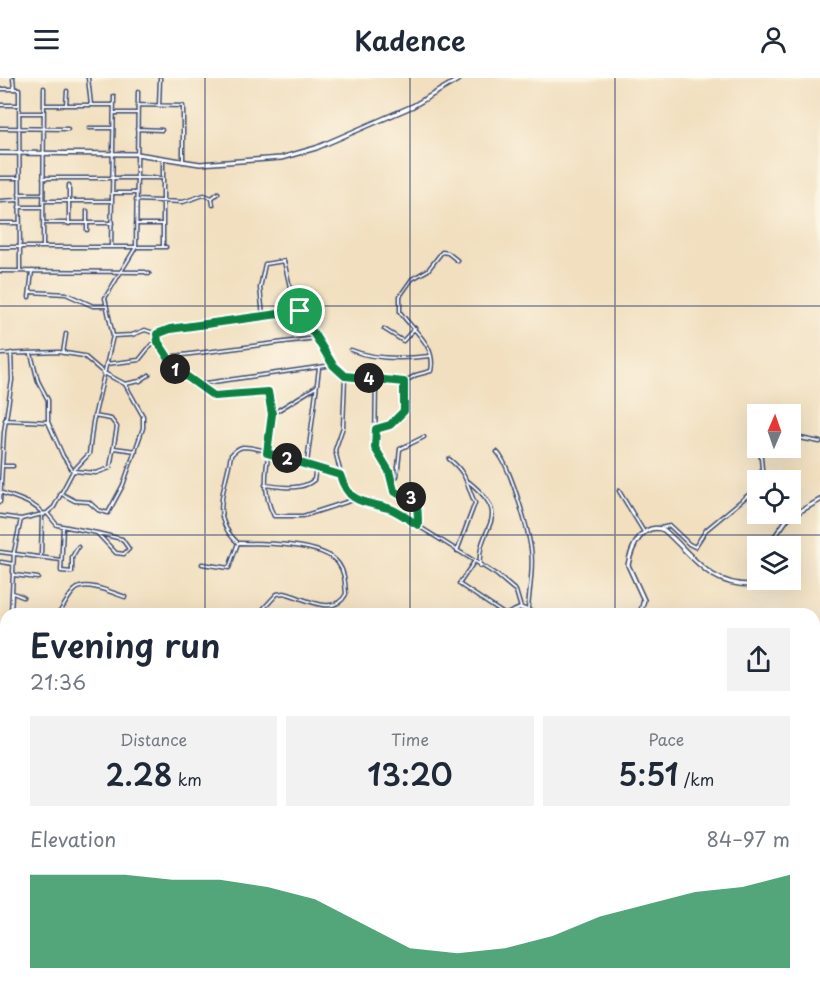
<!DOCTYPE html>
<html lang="en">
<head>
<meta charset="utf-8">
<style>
  :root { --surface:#fff; --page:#f2f2f3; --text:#1f2937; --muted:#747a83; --accent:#0b8043 }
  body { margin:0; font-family:"Playpen Sans",sans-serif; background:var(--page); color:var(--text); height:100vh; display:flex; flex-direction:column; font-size:22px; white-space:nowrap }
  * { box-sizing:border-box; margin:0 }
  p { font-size:20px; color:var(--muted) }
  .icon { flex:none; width:33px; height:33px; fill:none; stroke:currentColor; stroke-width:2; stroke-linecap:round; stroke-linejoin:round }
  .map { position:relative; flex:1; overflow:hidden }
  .side { position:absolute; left:0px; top:530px; width:820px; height:386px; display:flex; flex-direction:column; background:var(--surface); border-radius:18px 18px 0 0; box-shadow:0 6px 24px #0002 }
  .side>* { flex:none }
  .needle { width:39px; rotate:2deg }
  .fabs { position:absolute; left:747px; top:326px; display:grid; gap:12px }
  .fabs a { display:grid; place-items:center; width:54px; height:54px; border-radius:0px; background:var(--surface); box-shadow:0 6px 24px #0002; font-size:30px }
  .pin { position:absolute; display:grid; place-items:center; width:51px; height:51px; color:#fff; margin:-26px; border:3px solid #fff; border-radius:50%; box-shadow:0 2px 6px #0007 }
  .km { position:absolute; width:30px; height:30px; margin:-15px; border-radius:50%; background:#222; color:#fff; font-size:16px; line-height:30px; text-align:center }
  .round { display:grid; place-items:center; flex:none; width:63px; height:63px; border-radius:0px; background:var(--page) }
  .headline { display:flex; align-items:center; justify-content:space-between; height:102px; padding:0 30px }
  h1 { font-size:33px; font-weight:600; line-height:45px }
  .stats { display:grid; grid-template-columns:repeat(3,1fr); gap:9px; height:102px; padding:6px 30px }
  .stats div { display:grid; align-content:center; border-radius:0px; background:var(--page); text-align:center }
  .stats b { font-size:30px; font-weight:600 }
  .stats small { font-size:16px; font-weight:400 }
  .stats p { font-size:16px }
  .chart { height:168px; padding:12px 30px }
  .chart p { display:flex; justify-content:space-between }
  .chart svg { width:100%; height:108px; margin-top:6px; fill:var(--accent); opacity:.7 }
  header { display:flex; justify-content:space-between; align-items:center; height:78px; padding:0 30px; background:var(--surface); font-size:27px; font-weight:600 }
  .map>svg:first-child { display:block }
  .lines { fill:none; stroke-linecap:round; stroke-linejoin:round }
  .minor-casing { stroke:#3b496d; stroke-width:5 }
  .tertiary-casing { stroke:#3b496d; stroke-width:6 }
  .minor { stroke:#fff; stroke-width:2 }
  .tertiary { stroke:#fff; stroke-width:3 }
  .route-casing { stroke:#fff; stroke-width:12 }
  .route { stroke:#0b8043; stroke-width:8 }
  .grid { fill:none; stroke:#1b2f5e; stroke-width:1.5; stroke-opacity:0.55 }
</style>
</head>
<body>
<header><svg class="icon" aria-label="menu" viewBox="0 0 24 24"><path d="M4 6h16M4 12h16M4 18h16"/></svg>Kadence<svg class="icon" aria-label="person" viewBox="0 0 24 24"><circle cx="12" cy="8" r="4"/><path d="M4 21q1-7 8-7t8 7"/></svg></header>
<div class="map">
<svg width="820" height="914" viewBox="0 0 820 914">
  <rect width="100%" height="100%" fill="#fcf5e5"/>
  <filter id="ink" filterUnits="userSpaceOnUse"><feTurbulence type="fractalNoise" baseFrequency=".0167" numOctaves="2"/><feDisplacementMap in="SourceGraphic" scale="12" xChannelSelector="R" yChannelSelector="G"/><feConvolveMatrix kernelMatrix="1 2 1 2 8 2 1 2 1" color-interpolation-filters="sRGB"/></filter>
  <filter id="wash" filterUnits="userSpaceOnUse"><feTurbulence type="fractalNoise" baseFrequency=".008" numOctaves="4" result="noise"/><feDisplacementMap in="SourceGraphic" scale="24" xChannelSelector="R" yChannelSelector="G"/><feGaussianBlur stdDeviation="1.35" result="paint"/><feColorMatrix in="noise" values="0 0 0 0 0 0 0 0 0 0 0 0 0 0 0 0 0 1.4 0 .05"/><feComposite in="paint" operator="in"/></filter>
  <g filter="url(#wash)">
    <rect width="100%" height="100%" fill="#f1dfbf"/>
  </g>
  <g filter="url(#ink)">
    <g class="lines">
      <!-- minor casing -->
      <g class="minor-casing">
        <path id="minor" d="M13,0L14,11
          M88,0L91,27
          M0,11H19L20,193
          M0,27H18
          M44,27H113
          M66,27L67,13
          M138,27L183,28V84
          M159,28L160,0
          M19,35H43
          M114,35H137
          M0,50L68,51
          M89,50H113
          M137,51L162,52
          M0,100H18
          M43,100H163
          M69,107V146
          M112,115H136
          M19,116H43
          M212,120L213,127
          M136,122L183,124L204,117L212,120L218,115
          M0,123L18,122
          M43,123H112
          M19,129H43
          M87,133V152
          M0,145H18
          M44,145H112
          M136,146H163
          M43,168L44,10
          M0,169H166
          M111,169L114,18
          M163,169V80
          M0,193L145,194L149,196
          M31,214L66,216L93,228H106
          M29,219L32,193
          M263,238L260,210L265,186L284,183L293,222L336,293L345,299L404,304L402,338L390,347L376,351
          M384,251L403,263L415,250
          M158,255L170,251L300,233
          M157,256L158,264L175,290L214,318L268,314C283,353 252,396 274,438H303L356,421
          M113,258L132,257L145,252L157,256
          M351,272C375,282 405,281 430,278
          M63,275L66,256
          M0,276L59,274L84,278L104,295L125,306L143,338V350L123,407L108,435L98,432L89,424L75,423L60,415
          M31,276L38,303L48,322V344
          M167,279L316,260
          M106,286L139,282L151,267L157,264
          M345,299L343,349L335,372L345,413L364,426L391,431L497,497L516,513L521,530
          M376,301L375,370L389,393L394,413C414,428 417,412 418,447
          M404,304L416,297L431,293C437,267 412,252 400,234V218L412,201L428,192L442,174L448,175L458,183
          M125,306L140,303L149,297
          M199,306L333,287
          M272,336L316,309
          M5,342L48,344L63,378L73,393L96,395L110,390L117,349L111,341L94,338
          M790,358L820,364
          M760,369L763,402
          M114,370L136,373
          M497,374C510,387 528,451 531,471C534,491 529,512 528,532
          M449,381C468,396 466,406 475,425L457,473
          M307,385L319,290
          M4,388H13
          M469,404C516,442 476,446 480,488
          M392,406L397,398L400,371L424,359
          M265,407C281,409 301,413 314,402L316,390
          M619,413L644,454
          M0,414C13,419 36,425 44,437
          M0,424L4,354L12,302L11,275
          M47,435L57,447L97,455L116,475L124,476L129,471L122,461L97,455
          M0,438L21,441L47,435L54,429L73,393L89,376L93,344L113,258L105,220L136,169L138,14
          M63,449L61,493L72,494V479L78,469
          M660,450L670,448L689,466L695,469L706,452L758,409
          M239,465C263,465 323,465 338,485C345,494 345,505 346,516C334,540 303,519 284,515L277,516L264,530L266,536
          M0,474L61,482
          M41,477L42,438
          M1,484L13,486
          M474,484L459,506L504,536
          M202,486L229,490L238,465C209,439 225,412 231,377C234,374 237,370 243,369C263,369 319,389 340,397
          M14,497L38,500
          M13,515L23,519
          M11,536L14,474L21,441
          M58,536C64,529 68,518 75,512C86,502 113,515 125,519
          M0,596L6,597
          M0,631L6,627
          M0,714L4,721
          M814,754L820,753
          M814,781L820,780
          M814,807H820
          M814,857L820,854
          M0,860L6,862
          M814,878L820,889
          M0,909L6,907
          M487,909L495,914
          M596,909L614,914
          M735,909L736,914
          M78,914L81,909
          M133,914L142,910L146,914
          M150,914H156
          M159,914L164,909
          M285,914L286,909
          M589,914L590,909
          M622,914L623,909
          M640,914L641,909
          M668,914L694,909"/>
      </g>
      <!-- tertiary casing -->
      <g class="tertiary-casing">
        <path id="tertiary" d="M0,75L137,76L200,86L281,80L316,70L413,28L461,0
          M768,468L788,440L820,422
          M508,536L521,530L536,536
          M640,536L644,522L628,487C631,471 642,443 664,452C694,478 707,507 752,507L759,501
          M0,723L6,720
          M0,767L6,774
          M132,914L137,909"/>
      </g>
      <!-- minor -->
      <use href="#minor" class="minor"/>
      <!-- tertiary -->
      <use href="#tertiary" class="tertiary"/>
    </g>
  </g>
  <g class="lines" filter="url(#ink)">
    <!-- route casing -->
    <g class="route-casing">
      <path id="route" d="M300,233L333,287L345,298L404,304V333L390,347L376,351L375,370L389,393L394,413C414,428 418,412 418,447C409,442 398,433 388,430C363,423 349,426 340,397L267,375L272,336L268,314L214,318L175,290L158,264L157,256L170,251Z"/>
    </g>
    <!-- route -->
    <use href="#route" class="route"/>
  </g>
  <!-- grid -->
  <path class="grid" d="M205,0V536M410,0V536M615,0V536M0,228H820M0,457H820M0,686H6M814,686H820M205,909V914M410,909V914M615,909V914"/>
</svg>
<div class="fabs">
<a><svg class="needle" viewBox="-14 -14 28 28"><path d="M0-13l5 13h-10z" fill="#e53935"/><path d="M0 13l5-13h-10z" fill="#747a83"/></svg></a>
<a><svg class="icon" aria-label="locate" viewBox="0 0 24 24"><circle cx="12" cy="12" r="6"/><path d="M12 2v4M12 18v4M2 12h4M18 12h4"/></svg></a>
<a><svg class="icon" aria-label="layers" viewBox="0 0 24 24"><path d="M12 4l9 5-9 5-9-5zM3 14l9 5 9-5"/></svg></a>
</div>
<div class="pin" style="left:300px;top:233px;background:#1e9e55"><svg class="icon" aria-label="arrive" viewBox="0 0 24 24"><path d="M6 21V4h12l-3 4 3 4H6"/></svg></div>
<b class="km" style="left:175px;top:291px">1</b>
<b class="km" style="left:287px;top:380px">2</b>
<b class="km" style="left:411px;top:419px">3</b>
<b class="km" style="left:369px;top:300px">4</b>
<section class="side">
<div class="headline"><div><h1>Evening run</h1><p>21:36</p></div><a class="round"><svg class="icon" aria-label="share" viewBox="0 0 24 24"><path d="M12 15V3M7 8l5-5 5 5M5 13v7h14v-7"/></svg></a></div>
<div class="stats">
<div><p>Distance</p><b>2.28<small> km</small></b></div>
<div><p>Time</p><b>13:20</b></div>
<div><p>Pace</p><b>5:51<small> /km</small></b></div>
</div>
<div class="chart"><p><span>Elevation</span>84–97 m</p>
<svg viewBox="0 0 160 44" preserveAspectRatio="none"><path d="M0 44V6L10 6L20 6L30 8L40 8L50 11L60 16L70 26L80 36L90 38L100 36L110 31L120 23L130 18L140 13L150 11L160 6V44z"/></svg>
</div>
</section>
</div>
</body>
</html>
